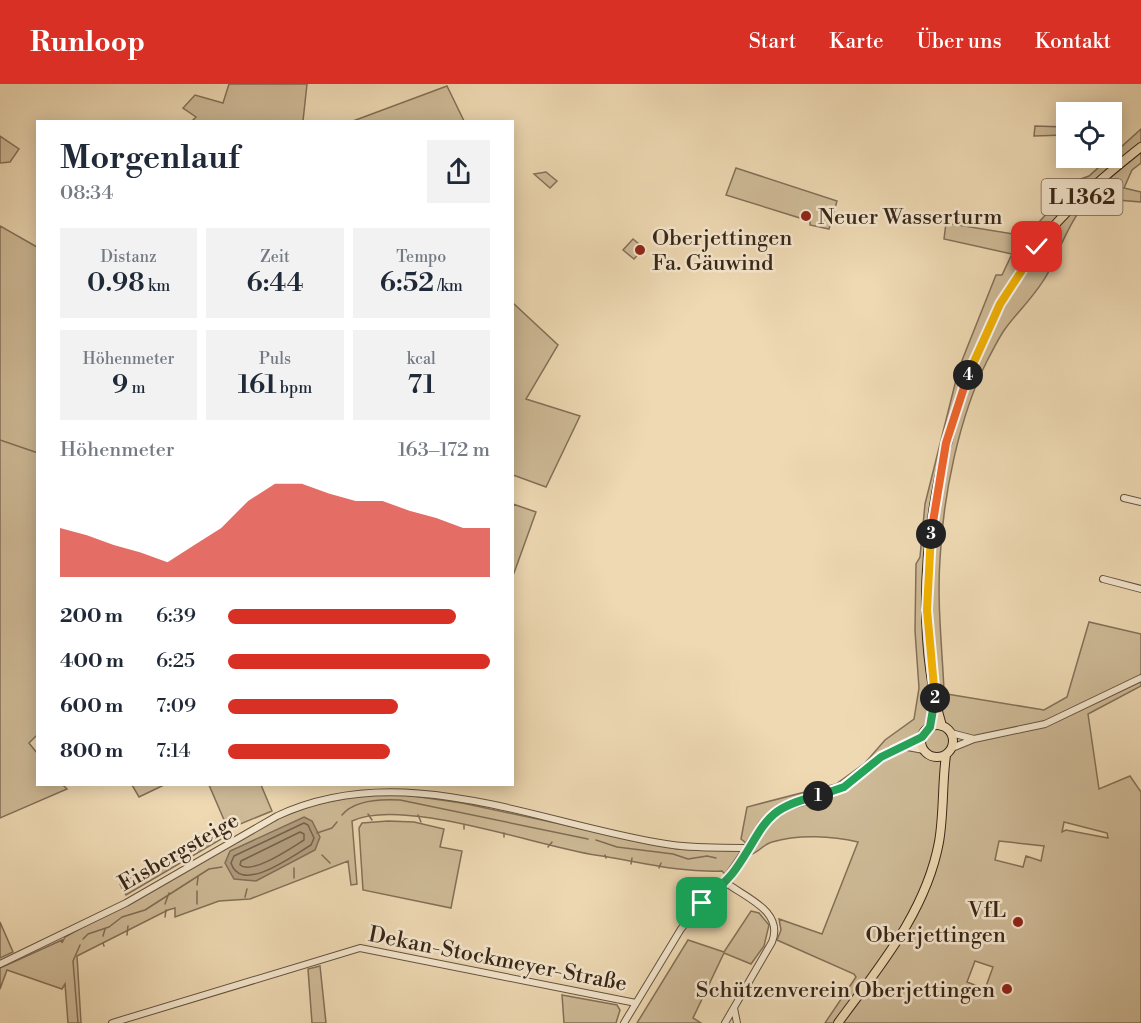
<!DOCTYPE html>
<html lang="de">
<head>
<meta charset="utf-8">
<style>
  :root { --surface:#fff; --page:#f2f2f3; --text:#1f2937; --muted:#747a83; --accent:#d93025 }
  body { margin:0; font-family:"Libre Bodoni",serif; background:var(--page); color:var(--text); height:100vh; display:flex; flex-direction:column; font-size:22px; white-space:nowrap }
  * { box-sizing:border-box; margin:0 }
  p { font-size:20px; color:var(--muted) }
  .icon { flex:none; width:33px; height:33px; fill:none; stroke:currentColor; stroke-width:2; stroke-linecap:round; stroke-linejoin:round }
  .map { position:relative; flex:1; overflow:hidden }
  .sheet { position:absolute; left:36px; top:36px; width:478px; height:666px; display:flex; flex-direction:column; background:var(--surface); border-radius:0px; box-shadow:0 3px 15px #0003 }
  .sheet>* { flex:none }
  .tools { position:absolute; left:1056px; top:18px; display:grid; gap:12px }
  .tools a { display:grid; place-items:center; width:66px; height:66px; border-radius:0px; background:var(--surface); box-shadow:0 3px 15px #0003; font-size:30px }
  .pin { position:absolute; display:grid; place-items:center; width:51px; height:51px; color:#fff; margin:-26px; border-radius:12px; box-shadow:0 3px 9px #0006 }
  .km { position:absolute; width:30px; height:30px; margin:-15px; border-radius:50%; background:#222; color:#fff; font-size:16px; line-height:30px; text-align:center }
  .round { display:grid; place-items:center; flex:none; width:63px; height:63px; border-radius:0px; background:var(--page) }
  .headline { display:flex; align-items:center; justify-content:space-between; height:102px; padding:0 24px }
  h1 { font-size:33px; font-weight:600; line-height:45px }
  .metrics { display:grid; grid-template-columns:repeat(3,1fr); gap:9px; height:102px; padding:6px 24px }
  .metrics div { display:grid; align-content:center; border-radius:0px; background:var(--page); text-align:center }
  .metrics b { font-size:26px; font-weight:600 }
  .metrics small { font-size:16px; font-weight:400 }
  .metrics p { font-size:16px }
  .chart { height:168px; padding:12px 24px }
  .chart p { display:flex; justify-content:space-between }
  .chart svg { width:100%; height:108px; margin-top:6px; fill:var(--accent); opacity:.7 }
  ul { padding:0 24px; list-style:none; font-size:20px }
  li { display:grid; grid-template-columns:96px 72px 1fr; align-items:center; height:45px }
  li i { height:15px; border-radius:8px; background:var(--accent) }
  header { display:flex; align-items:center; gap:36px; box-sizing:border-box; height:84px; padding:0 30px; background:var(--accent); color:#fff }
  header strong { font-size:28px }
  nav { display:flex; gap:33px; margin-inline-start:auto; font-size:21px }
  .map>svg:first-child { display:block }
  .green { fill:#cfbb98; stroke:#837058; stroke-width:1.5; fill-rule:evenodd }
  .water { fill:#b09c7e; stroke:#806d55; stroke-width:1.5 }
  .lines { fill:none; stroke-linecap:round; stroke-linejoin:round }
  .shore { stroke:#74614a; stroke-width:1.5 }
  .stream { stroke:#806d55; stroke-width:1.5 }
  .minor-casing { stroke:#65533e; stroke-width:8 }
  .major-casing { stroke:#372617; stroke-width:10 }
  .minor { stroke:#f4e6ce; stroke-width:6 }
  .major { stroke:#eed9b3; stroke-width:8 }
  .split-1-casing { stroke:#fff; stroke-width:12 }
  .split-2-casing { stroke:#fff; stroke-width:12 }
  .split-3-casing { stroke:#fff; stroke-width:12 }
  .split-4-casing { stroke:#fff; stroke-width:12 }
  .split-5-casing { stroke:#fff; stroke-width:12 }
  .split-1 { stroke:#22a559; stroke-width:8 }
  .split-2 { stroke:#22a559; stroke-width:8 }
  .split-3 { stroke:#f5b400; stroke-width:8 }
  .split-4 { stroke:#f0652b; stroke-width:8 }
  .split-5 { stroke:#f5b400; stroke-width:8 }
  .poi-dot { fill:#8f2418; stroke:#f4e6ce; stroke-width:2 }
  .labels { text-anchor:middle; stroke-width:5; stroke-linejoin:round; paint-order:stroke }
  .shield { fill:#f4e6ce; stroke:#70604e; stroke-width:1.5 }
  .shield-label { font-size:21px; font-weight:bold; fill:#372617 }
  .poi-label { font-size:22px; fill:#372617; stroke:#f4e6ce; text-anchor:start }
  .street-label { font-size:22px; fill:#372617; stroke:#f4e6ce }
</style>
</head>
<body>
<header>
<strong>Runloop</strong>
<nav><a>Start</a><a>Karte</a><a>Über uns</a><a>Kontakt</a></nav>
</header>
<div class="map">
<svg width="1141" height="939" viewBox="0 0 1141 939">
  <rect width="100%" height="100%" fill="#eed9b3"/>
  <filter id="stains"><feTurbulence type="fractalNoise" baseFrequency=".00333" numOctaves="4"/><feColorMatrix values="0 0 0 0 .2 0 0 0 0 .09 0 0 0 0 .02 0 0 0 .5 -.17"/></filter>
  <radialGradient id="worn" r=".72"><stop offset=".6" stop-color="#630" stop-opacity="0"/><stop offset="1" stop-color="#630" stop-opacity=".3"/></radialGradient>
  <!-- green -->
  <path class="green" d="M229,0H307L303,37H192L196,33L183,24L195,11L223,19Z
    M447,2L464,37H353Z
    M1035,42L1066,43V51L1034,52Z
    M1141,45V79L1132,86L1124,104L1141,108V118L1117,116L1120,105C1083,96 1062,161 1049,187C1038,209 1019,226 1005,245C998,255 993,266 987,277C959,333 943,412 940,475C937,518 942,563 944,606L947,610L1044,626L1067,613L1089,538L1141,550V602L1088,630L1099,705L1130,692L1141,708V939H825L856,893L854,890L777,856L781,846L779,835L822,850L858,758C832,752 799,750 772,758C763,760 757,771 748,771C779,710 797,732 844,707C862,697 876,681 892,670L889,663L840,701L781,720L759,738L746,759L741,755L747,723L836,700L865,679L885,656L914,635L919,604L915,547L916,480L920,473L925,420L959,284L996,191H1002L1012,170L944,155L946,139L1026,152L1078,96L1089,92ZM1064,738L1103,748L1107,749L1108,754L1066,746L1062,748ZM999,757L1044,762L1041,777L1026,772L1023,783L995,776ZM975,877L993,883L985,905L967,898Z
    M0,52L19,65L10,78L0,79Z
    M736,84L837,117L829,145L810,141V131L807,127L803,128L800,134L726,111Z
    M546,88L557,97L550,104L534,90Z
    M0,142L37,163L38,650L29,659L37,669L38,700L63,701L67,705L0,734Z
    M633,155L644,164L634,175L623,166Z
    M513,219L558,261L526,315L580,332L546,403L513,391Z
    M513,420L536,428L514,489L513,488Z
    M132,701H164L139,713Z
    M209,701H261L272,727L228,745Z
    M361,711H406L462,719L677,765L741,767L725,790L722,787C678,789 637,777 595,771C537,762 402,713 352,737L357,800L351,801L348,777L250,815L219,817L175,833V824L168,826L77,872L81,939H68L65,900L62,905L7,886L0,905V884L62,856V859L65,853L274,736L313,721Z
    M388,737L414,738L444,745L440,763L462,767L451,824L363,806L359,744L362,739Z
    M220,747L223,754L126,811L120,800Z
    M751,827L759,829L769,841L764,862L751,880L724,869L693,934L701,939H637L688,856L724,868Z
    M0,838L13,868L0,874Z
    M320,882L326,939H312L308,885Z
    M562,911L617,921L620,926L616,939H564Z"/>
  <!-- water -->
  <path class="water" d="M304,733L312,737L320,753L315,766L256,797L234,795L225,779L230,767Z"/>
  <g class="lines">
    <!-- shore -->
    <path class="shore" d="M304,739L308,741L314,754L311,761C294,771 241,811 231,779L234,772Z
      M300,748L304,750V756C291,764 252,791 240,781L241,777Z"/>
    <!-- stream -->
    <path class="stream" d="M0,356L38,369
      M368,730L372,736
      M342,731C354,716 382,715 400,716L588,755
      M418,731L421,738
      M464,741V745
      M317,749L332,744L337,738
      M504,749V753
      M596,756L617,763L673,770L688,775L707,772L716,774
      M548,763L552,758
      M322,771L330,779
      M605,771L606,774
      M631,780L632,774
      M294,784V794
      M659,784L661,779
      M197,801L198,793
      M245,813L247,805
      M165,820L169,809
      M197,820V807
      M165,833L166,826
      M127,851L128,842
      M103,852L105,845
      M83,855L88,850L109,843L122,833L145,826L209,785L222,783
      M103,859L104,862
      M78,939L73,877L80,861"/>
    <!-- minor casing -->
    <g class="minor-casing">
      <path id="minor" d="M1124,414L1141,418
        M1103,495L1141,505
        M951,649L974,655
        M902,662L924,666
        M952,664L974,655L1045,640L1141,594
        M0,880L126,819L277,732C403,673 539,740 666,760C693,765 720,763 748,764
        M734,924L737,939
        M112,939L360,864L636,919
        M624,939L681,845L702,819L725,798L757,748L773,730L798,716L845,703L881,673L922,653
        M725,939L772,858C784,827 746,814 725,798"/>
    </g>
    <!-- major casing -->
    <g class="major-casing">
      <path id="major" d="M921 657a16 16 0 1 1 32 0a16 16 0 1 1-32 0Z
        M942,642C899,496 946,285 1036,164C1065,125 1103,93 1141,63
        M930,643L935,619
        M838,939C879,883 926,828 939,758C944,729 942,700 946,671"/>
    </g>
    <!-- minor -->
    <use href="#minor" class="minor"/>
    <!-- major -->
    <use href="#major" class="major"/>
  </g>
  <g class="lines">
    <!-- split-1 casing -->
    <g class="split-1-casing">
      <path id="split-1" d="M702,819C713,808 726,799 735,786C765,744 761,724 818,712"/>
    </g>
    <!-- split-2 casing -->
    <g class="split-2-casing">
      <path id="split-2" d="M818,712L844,703L881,673L922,653L930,643L935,614"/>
    </g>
    <!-- split-3 casing -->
    <g class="split-3-casing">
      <path id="split-3" d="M931,450L927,526L935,614"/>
    </g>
    <!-- split-4 casing -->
    <g class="split-4-casing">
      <path id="split-4" d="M931,450L946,359L968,291"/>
    </g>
    <!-- split-5 casing -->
    <g class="split-5-casing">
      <path id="split-5" d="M968,291L1000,220L1037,163"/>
    </g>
    <!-- split-1 -->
    <use href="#split-1" class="split-1"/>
    <!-- split-2 -->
    <use href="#split-2" class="split-2"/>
    <!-- split-3 -->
    <use href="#split-3" class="split-3"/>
    <!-- split-4 -->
    <use href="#split-4" class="split-4"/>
    <!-- split-5 -->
    <use href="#split-5" class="split-5"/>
  </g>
  <!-- markers -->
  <g class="poi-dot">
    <circle cx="806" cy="132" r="6"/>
    <circle cx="640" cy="166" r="6"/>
    <circle cx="1018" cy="838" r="6"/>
    <circle cx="1007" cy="905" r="6"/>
  </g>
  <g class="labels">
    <!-- shield labels -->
    <rect class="shield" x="1041.5" y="95" width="81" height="36" rx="4.5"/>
    <g class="shield-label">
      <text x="1082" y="120">L 1362</text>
    </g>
    <!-- poi labels -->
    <g class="poi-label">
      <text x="818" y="140">Neuer Wasserturm</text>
      <text x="652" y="161">Oberjettingen<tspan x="652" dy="25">Fa. Gäuwind</tspan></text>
      <text x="1006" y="833" text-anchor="end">VfL<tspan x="1006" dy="25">Oberjettingen</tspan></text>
      <text x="995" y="913" text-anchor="end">Schützenverein Oberjettingen</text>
    </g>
    <!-- street labels -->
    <g class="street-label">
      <text transform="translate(178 767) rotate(-30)" y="8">Eisbergsteige</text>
      <text transform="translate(498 874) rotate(11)" y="8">Dekan-Stockmeyer-Straße</text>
    </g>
  </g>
  <rect width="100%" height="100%" filter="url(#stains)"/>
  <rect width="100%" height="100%" fill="url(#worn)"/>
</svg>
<div class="tools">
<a><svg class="icon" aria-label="locate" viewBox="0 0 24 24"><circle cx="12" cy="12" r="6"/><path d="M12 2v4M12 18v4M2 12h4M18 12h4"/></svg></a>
</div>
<div class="pin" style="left:702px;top:819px;background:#1e9e55"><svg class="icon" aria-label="arrive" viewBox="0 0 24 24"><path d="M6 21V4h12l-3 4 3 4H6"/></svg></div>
<div class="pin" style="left:1037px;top:163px;background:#d93025"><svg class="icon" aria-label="check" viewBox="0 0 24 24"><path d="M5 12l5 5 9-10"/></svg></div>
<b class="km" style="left:818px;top:712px">1</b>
<b class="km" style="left:935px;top:614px">2</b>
<b class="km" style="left:931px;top:450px">3</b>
<b class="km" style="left:968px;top:291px">4</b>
<section class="sheet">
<div class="headline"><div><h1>Morgenlauf</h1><p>08:34</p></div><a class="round"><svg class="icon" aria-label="share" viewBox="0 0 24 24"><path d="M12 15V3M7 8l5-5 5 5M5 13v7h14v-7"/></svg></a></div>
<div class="metrics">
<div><p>Distanz</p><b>0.98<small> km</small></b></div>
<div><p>Zeit</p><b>6:44</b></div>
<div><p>Tempo</p><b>6:52<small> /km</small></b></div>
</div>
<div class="metrics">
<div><p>Höhenmeter</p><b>9<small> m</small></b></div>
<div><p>Puls</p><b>161<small> bpm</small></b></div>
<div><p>kcal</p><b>71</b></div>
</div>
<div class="chart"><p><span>Höhenmeter</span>163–172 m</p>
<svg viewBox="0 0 160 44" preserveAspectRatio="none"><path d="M0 44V24L10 27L20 31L30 34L40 38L50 31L60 24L70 13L80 6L90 6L100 10L110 13L120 13L130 17L140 20L150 24L160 24V44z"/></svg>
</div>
<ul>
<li><b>200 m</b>6:39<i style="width:87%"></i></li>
<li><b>400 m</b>6:25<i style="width:100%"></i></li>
<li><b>600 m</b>7:09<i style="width:65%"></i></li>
<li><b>800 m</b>7:14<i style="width:62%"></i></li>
</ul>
</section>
</div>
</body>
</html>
